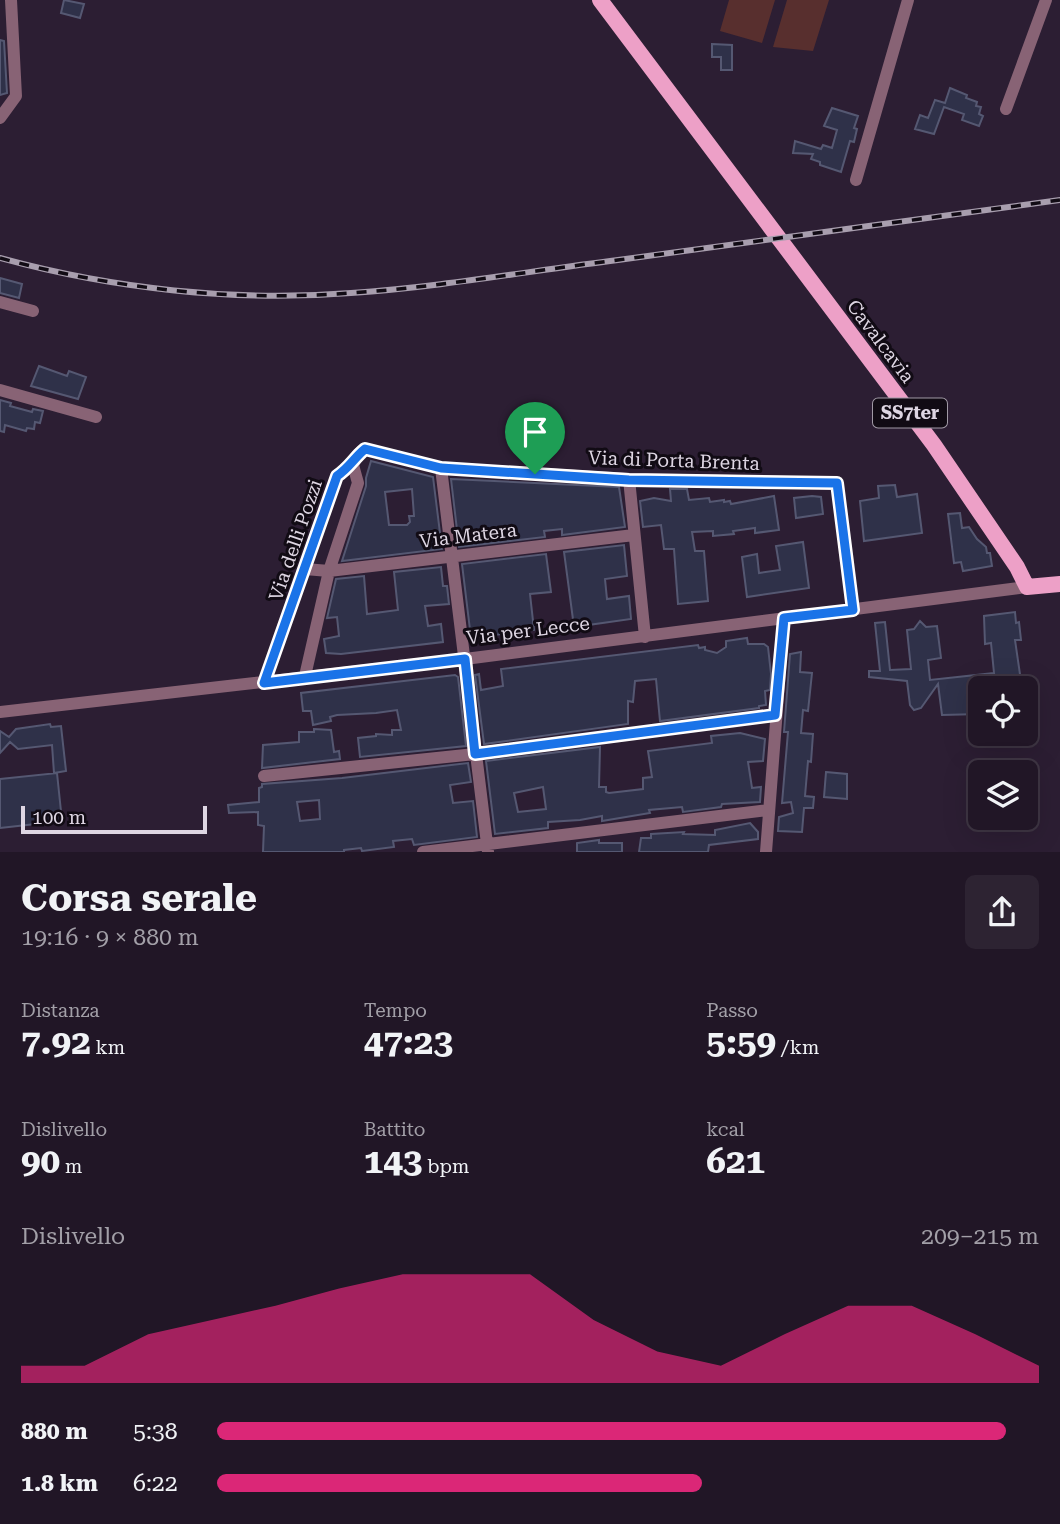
<!DOCTYPE html>
<html lang="it">
<head>
<meta charset="utf-8">
<style>
  :root { --surface:#211626; --page:#2d2332; --text:#f1f3f6; --muted:#a29fa7; --line:#3e3543; --accent:#db2777 }
  body { margin:0; font-family:"Roboto Serif",serif; background:var(--page); color:var(--text); height:100vh; display:flex; flex-direction:column; font-size:26px; white-space:nowrap }
  * { box-sizing:border-box; margin:0 }
  p { font-size:23px; color:var(--muted) }
  .icon { flex:none; width:38px; height:38px; fill:none; stroke:currentColor; stroke-width:2; stroke-linecap:round; stroke-linejoin:round }
  .map { position:relative; height:852px; overflow:hidden }
  .drawer { display:flex; flex-direction:column; background:var(--surface); flex:1 }
  .drawer>* { flex:none }
  .tools { position:absolute; left:968px; top:676px; display:grid; gap:14px }
  .tools a { display:grid; place-items:center; width:70px; height:70px; border-radius:10px; background:var(--surface); box-shadow:0 7px 28px #0002,0 0 0 2px var(--line); font-size:35px }
  .scale { position:absolute; left:21px; bottom:18px; width:186px; box-sizing:border-box; padding-left:7px; border:4px solid #ded6e3; border-top:0; font-size:19px; line-height:24px; white-space:nowrap; color:#ded6e3; -webkit-text-stroke:5px #110b14; paint-order:stroke }
  .pin { position:absolute; display:grid; place-items:center; width:60px; height:60px; color:#fff; margin:-72px -30px; border-radius:50% 50% 50% 0; rotate:-45deg; box-shadow:0 0 7px #0007 }
  .pin .icon { rotate:45deg }
  .round { display:grid; place-items:center; flex:none; width:74px; height:74px; border-radius:10px; background:var(--page) }
  .overview { display:flex; align-items:center; justify-content:space-between; height:119px; padding:0 21px }
  h1 { font-size:38px; font-weight:700; line-height:52px }
  .metrics { display:grid; grid-template-columns:repeat(3,1fr); gap:10px; height:119px; padding:7px 21px }
  .metrics div { display:grid; align-content:center }
  .metrics b { font-size:35px; font-weight:700 }
  .metrics small { font-size:19px; font-weight:400 }
  .metrics p { font-size:19px }
  .chart { height:196px; padding:14px 21px }
  .chart p { display:flex; justify-content:space-between }
  .chart svg { width:100%; height:126px; margin-top:7px; fill:var(--accent); opacity:.7 }
  ul { padding:0 21px; list-style:none; font-size:23px }
  li { display:grid; grid-template-columns:112px 84px 1fr; align-items:center; height:52px }
  li i { height:18px; border-radius:9px; background:var(--accent) }
  .map>svg:first-child { display:block }
  .green { fill:#582f2e }
  .building { fill:#2f3149; stroke:#555872; stroke-width:2; fill-rule:evenodd }
  .lines { fill:none; stroke-linecap:round; stroke-linejoin:round }
  .minor { stroke:#886375; stroke-width:12 }
  .major { stroke:#eda0c7; stroke-width:16 }
  .rail-casing { stroke:#a89eae; stroke-width:6 }
  .rail { stroke:#110b14; stroke-width:3.5; stroke-dasharray:10; stroke-linecap:butt }
  .route-casing { stroke:#fff; stroke-width:14 }
  .route { stroke:#1a73e8; stroke-width:9 }
  .labels { text-anchor:middle; stroke-width:6; stroke-linejoin:round; paint-order:stroke }
  .shield { fill:#110b14; stroke:#a099a5; stroke-width:2 }
  .shield-label { font-size:18px; font-weight:bold; fill:#ded6e3 }
  .street-label { font-size:19px; fill:#ded6e3; stroke:#110b14 }
</style>
</head>
<body>
<div class="map">
<svg width="1060" height="852" viewBox="0 0 1060 852">
  <rect width="100%" height="100%" fill="#2c1e33"/>
  <!-- green -->
  <path class="green" d="M729,0H775L762,43L720,31Z
    M787,0H829L813,51L773,47Z"/>
  <!-- building -->
  <path class="building" d="M64,0L84,4L80,18L61,13Z
    M0,40L4,41L7,93L0,95Z
    M712,44L732,45V70H721V57H712Z
    M950,88L967,95L966,98L977,102L976,106L981,107L979,114L983,116L979,126L962,120L964,114L944,107L934,134L915,129L920,115L928,118L935,100L945,103Z
    M832,108L858,116L854,128L857,129L854,142L850,141L841,172L820,165V162L811,159L813,154L793,153L795,141L821,149L823,145L832,148L837,130L824,126Z
    M0,278L22,284L19,298L0,293Z
    M39,366L67,376L69,371L86,377L78,399L31,386Z
    M0,400L11,403L10,406L32,412L33,409L43,411L40,423L35,422L34,429L27,428L26,431L5,425L4,432L0,431Z
    M371,461L433,477L442,549L342,561L366,486V478ZM412,489L414,516H409L410,522L407,525H389L385,492Z
    M451,479L619,487L625,527L562,535V529L544,531L545,537L459,547Z
    M895,485L897,497L917,494L922,533L864,541L860,501L879,498L878,486Z
    M670,489H687L689,500L709,498L710,502L724,500V502L730,501L731,504L774,496L779,530L755,533V528L733,531L734,534L713,536V531L692,532L695,551H704L708,601L678,604L674,549H664L661,525L643,527L640,501L654,498L671,501Z
    M812,496L821,497L823,514L796,518L794,498Z
    M960,513L962,528L969,527L977,539L986,547L987,553H990L992,566L963,571L961,562L954,563L948,514Z
    M803,542L809,588L747,597L742,557L757,554L759,573L780,570L776,546Z
    M624,545L627,576L605,579L607,599L629,596L631,619L574,627L564,552Z
    M546,554L551,592L530,594L534,630L471,638L462,564Z
    M441,567L443,586H447L449,604L425,606L428,626L441,624L443,642L341,654L326,653L324,639L339,636L337,617L327,618L336,579L364,576L367,614L398,610L394,572Z
    M1015,612L1016,623L1019,622L1021,640H1015L1022,688H980V714L942,715L938,684L921,708L914,710L910,705L907,681L869,677V671H880L875,623L885,622L890,670L911,669L907,630L914,629L920,621L926,627L937,626L941,658L928,660L930,680L994,673L991,643L985,644L984,616Z
    M747,638L748,644H764L768,647L771,674L770,690L765,691L766,705L759,706V708L660,721L656,679L635,681L633,702L628,701V724L484,744L475,675L479,674L481,690L503,686L501,669L698,645L699,648L705,647V650L717,653L726,647V641Z
    M801,652L800,672L812,673L808,711L803,710L801,733L813,734L811,762L808,761L805,796L814,797L813,808H804L802,832L778,831L779,817L793,813L791,802L782,803L788,732H784L790,654Z
    M455,675L458,677L466,746L360,757L358,738L376,736V734L392,735V730H401L397,710L376,713L337,715L330,717L331,721L313,725L311,711H303L301,693Z
    M50,724L51,727L61,726L66,771L54,773L52,745L18,749L10,742L0,753V731L9,737L16,729Z
    M314,729L331,730L334,752L339,751L340,759L262,768L263,745L299,742V732H314Z
    M740,733L765,739L763,761L748,762L752,788L761,787L760,802L722,804L721,807L683,812L682,807L649,810L650,813L602,821V816L580,820L548,822V828L495,834L486,761L600,747L599,787H606V792L609,793L643,789V778L652,777L648,751L712,743L711,736ZM543,787L546,809L518,812L514,793Z
    M468,763L471,782L450,785L453,803L473,801L477,837L414,845L412,839L393,841L394,847L362,851L361,848L344,850V852H263L264,826L258,825V812L229,813L228,805L259,802V788L262,787V784L342,778ZM319,800L320,819L300,821L297,802Z
    M826,772L847,774V799L824,797Z
    M57,773L62,821L0,828V779Z
    M750,823L758,832V839L709,845L708,852H639L641,838H651V834L684,832L683,834L715,835V830Z
    M599,840V843H622V852H577V843Z"/>
  <g class="lines">
    <!-- minor -->
    <path class="minor" d="M1006,109L1046,0
      M0,118L16,96L11,0
      M856,180L908,0
      M0,302L33,311
      M0,390L96,417
      M353,465L358,454L365,449L441,468L629,479L837,483L853,610
      M441,468L488,852
      M629,479L645,637
      M305,569L329,571L634,535
      M264,683L337,476L353,465L358,483L329,571L305,676
      M0,712L465,659L1027,587
      M264,776L475,754L775,715
      M423,852L768,810
      M766,852L784,618"/>
    <!-- major -->
    <path class="major" d="M600,0L934,445L1017,567L1027,587L1060,584"/>
    <!-- rail casing -->
    <g class="rail-casing">
      <path id="rail" d="M0,258C113,289 235,302 351,293C441,287 529,271 618,260C765,240 913,220 1060,200"/>
    </g>
    <!-- rail -->
    <use href="#rail" class="rail"/>
  </g>
  <g class="lines">
    <!-- route casing -->
    <g class="route-casing">
      <path id="route" d="M365,449L441,468L629,480L837,483L853,610L784,618L775,715L475,754L465,659L264,683L337,476C350,467 354,458 365,449Z"/>
    </g>
    <!-- route -->
    <use href="#route" class="route"/>
  </g>
  <g class="labels">
    <!-- shield labels -->
    <rect class="shield" x="873" y="398.5" width="74" height="29" rx="5"/>
    <g class="shield-label">
      <text x="910" y="419">SS7ter</text>
    </g>
    <!-- street labels -->
    <g class="street-label">
      <text transform="translate(881 341) rotate(53)" y="7">Cavalcavia</text>
      <text transform="translate(674 460) rotate(2)" y="7">Via di Porta Brenta</text>
      <text transform="translate(468 535) rotate(-7)" y="7">Via Matera</text>
      <text transform="translate(295 540) rotate(-71)" y="7">Via delli Pozzi</text>
      <text transform="translate(528 630) rotate(-7)" y="7">Via per Lecce</text>
    </g>
  </g>
</svg>
<div class="tools">
<a><svg class="icon" aria-label="locate" viewBox="0 0 24 24"><circle cx="12" cy="12" r="6"/><path d="M12 2v4M12 18v4M2 12h4M18 12h4"/></svg></a>
<a><svg class="icon" aria-label="layers" viewBox="0 0 24 24"><path d="M12 4l9 5-9 5-9-5zM3 14l9 5 9-5"/></svg></a>
</div>
<div class="scale">100 m</div>
<div class="pin" style="left:535px;top:474px;background:#1e9e55"><svg class="icon" aria-label="arrive" viewBox="0 0 24 24"><path d="M6 21V4h12l-3 4 3 4H6"/></svg></div>
</div>
<section class="drawer">
<div class="overview"><div><h1>Corsa serale</h1><p>19:16 · 9 × 880 m</p></div><a class="round"><svg class="icon" aria-label="share" viewBox="0 0 24 24"><path d="M12 15V3M7 8l5-5 5 5M5 13v7h14v-7"/></svg></a></div>
<div class="metrics">
<div><p>Distanza</p><b>7.92<small> km</small></b></div>
<div><p>Tempo</p><b>47:23</b></div>
<div><p>Passo</p><b>5:59<small> /km</small></b></div>
</div>
<div class="metrics">
<div><p>Dislivello</p><b>90<small> m</small></b></div>
<div><p>Battito</p><b>143<small> bpm</small></b></div>
<div><p>kcal</p><b>621</b></div>
</div>
<div class="chart"><p><span>Dislivello</span>209–215 m</p>
<svg viewBox="0 0 160 44" preserveAspectRatio="none"><path d="M0 44V38L10 38L20 27L30 22L40 17L50 11L60 6L70 6L80 6L90 22L100 33L110 38L120 27L130 17L140 17L150 27L160 38V44z"/></svg>
</div>
<ul>
<li><b>880 m</b>5:38<i style="width:96%"></i></li>
<li><b>1.8 km</b>6:22<i style="width:59%"></i></li>
</ul>
</section>
</body>
</html>
